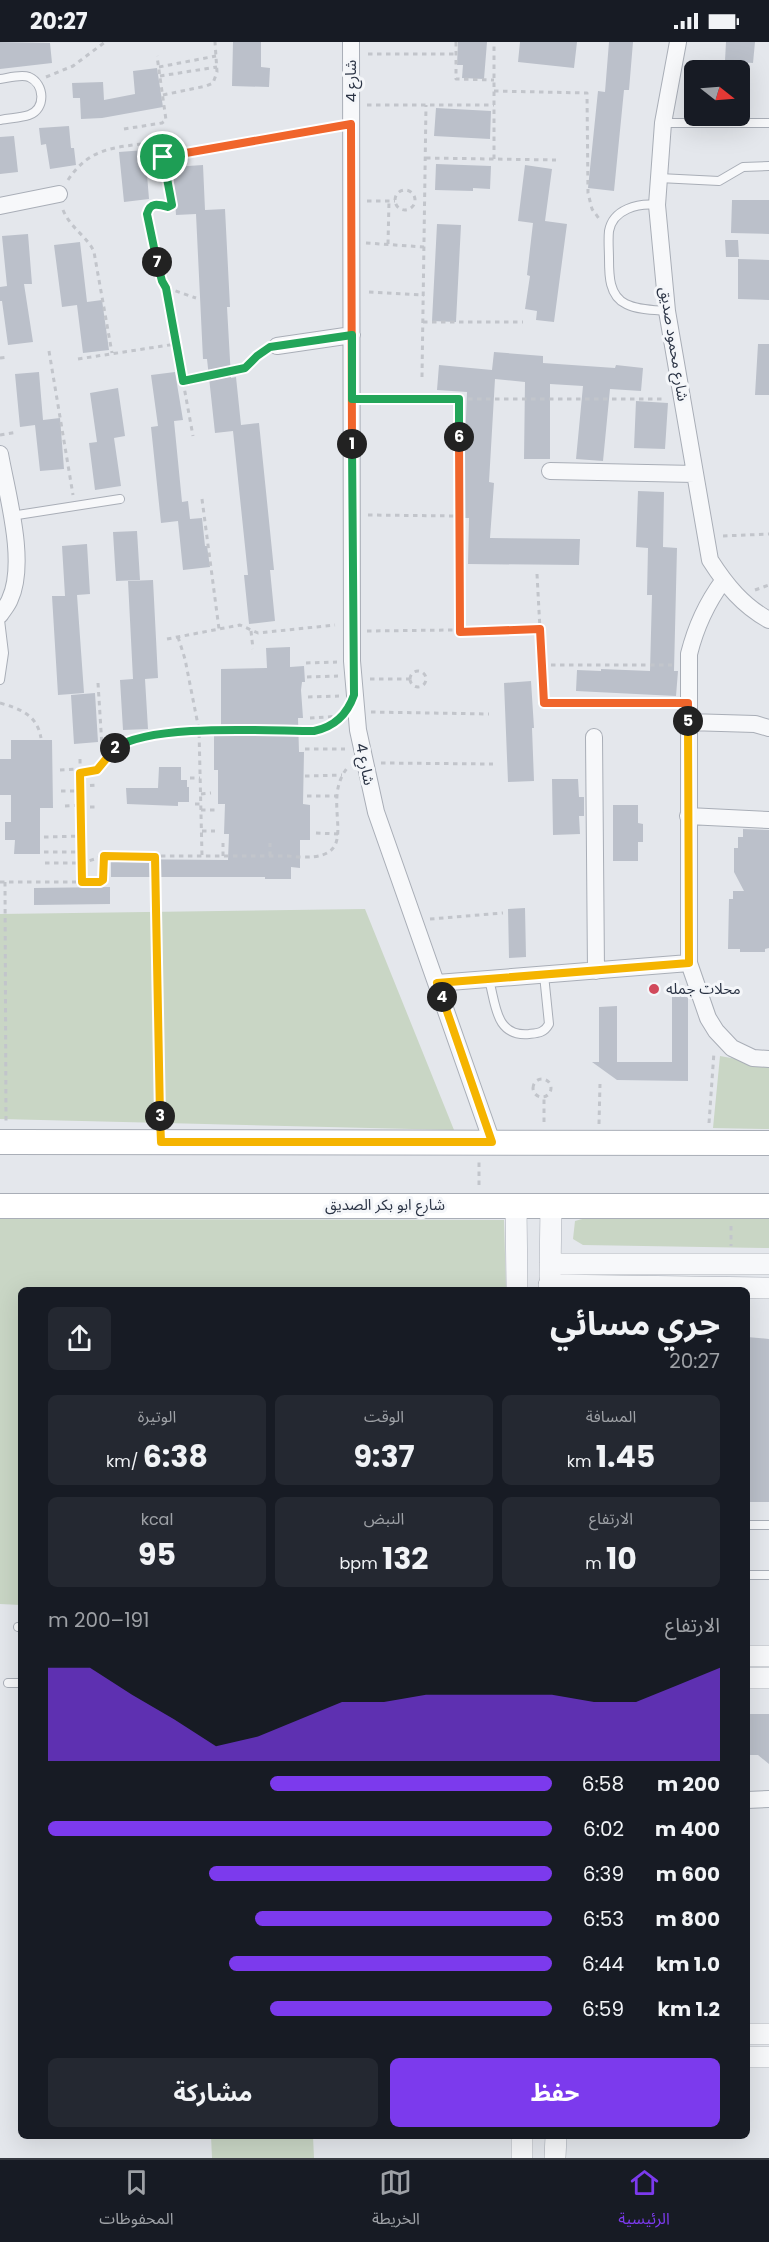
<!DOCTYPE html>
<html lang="ar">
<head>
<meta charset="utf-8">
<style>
  :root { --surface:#171b24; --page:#242831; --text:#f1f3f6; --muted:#9ea1a6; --line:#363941; --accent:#7c3aed }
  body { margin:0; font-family:Poppins,"Noto Sans Arabic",sans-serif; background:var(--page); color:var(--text); direction:rtl; height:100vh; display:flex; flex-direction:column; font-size:22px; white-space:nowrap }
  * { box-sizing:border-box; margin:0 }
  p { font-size:20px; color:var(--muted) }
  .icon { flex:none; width:33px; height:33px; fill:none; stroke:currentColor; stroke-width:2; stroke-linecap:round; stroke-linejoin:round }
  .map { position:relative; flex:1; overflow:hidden; direction:ltr }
  .panel { position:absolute; left:18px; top:1245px; width:732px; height:852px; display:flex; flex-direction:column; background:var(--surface); border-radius:9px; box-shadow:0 6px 24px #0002; direction:rtl }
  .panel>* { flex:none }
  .needle { width:39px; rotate:107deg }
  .fabs { position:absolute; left:684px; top:18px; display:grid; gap:12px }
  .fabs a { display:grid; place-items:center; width:66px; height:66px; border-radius:9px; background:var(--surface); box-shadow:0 6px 24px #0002; font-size:30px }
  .pin { position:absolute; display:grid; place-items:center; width:51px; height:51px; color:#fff; margin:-26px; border:3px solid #fff; border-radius:50%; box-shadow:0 2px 6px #0007 }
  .km { position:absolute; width:30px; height:30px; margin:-15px; border-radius:50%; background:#222; color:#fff; font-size:16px; line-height:30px; text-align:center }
  .round { display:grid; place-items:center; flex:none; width:63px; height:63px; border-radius:9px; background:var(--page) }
  .overview { display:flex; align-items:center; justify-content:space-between; height:102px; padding:0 30px }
  h1 { font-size:33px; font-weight:700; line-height:45px }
  .stats { display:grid; grid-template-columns:repeat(3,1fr); gap:9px; height:102px; padding:6px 30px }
  .stats div { display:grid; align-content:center; border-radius:9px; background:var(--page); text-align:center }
  .stats b { font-size:30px; font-weight:700 }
  .stats small { font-size:16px; font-weight:400 }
  .stats p { font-size:16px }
  .chart { height:168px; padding:12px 30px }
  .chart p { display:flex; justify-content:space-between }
  .chart svg { width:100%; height:108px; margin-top:6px; fill:var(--accent); opacity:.7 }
  .button { display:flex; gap:12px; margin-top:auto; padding:12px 30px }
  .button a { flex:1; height:69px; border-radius:9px; background:var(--accent); color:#fff; font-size:24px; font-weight:700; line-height:69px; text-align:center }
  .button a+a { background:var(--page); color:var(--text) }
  ul { padding:0 30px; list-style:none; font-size:20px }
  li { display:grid; grid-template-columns:96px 72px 1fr; align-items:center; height:45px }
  li i { height:15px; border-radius:8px; background:var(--accent) }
  .status { display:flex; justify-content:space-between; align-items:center; height:42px; padding:0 30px; background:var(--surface); direction:ltr }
  .status svg { height:16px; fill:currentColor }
  .dock { display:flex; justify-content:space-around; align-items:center; height:84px; border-top:2px solid var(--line); background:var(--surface); font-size:16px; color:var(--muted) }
  .dock a { display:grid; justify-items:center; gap:3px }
  .dock .current { color:var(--accent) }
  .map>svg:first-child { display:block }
  .green { fill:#c9d6c5 }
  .building { fill:#bbc0ca }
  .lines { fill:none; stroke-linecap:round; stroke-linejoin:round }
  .service-casing { stroke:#a9aeb7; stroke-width:10 }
  .minor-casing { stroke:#a9aeb7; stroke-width:18 }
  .tertiary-casing { stroke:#a9aeb7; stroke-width:22 }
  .secondary-casing { stroke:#a9aeb7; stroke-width:26 }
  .path { stroke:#c2c5cb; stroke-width:3; stroke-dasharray:4.5 4.5; stroke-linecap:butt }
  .service { stroke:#f7f8fa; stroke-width:8 }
  .minor { stroke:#f7f8fa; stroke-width:16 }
  .tertiary { stroke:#f7f8fa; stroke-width:21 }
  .secondary { stroke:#fff; stroke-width:24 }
  .split-1-casing { stroke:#fff; stroke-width:12 }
  .split-2-casing { stroke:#fff; stroke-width:12 }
  .split-3-casing { stroke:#fff; stroke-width:12 }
  .split-4-casing { stroke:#fff; stroke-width:12 }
  .split-5-casing { stroke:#fff; stroke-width:12 }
  .split-6-casing { stroke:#fff; stroke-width:12 }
  .split-7-casing { stroke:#fff; stroke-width:12 }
  .split-8-casing { stroke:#fff; stroke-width:12 }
  .split-1 { stroke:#f0652b; stroke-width:8 }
  .split-2 { stroke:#22a559; stroke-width:8 }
  .split-3 { stroke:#f5b400; stroke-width:8 }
  .split-4 { stroke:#f5b400; stroke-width:8 }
  .split-5 { stroke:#f5b400; stroke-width:8 }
  .split-6 { stroke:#f0652b; stroke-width:8 }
  .split-7 { stroke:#22a559; stroke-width:8 }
  .split-8 { stroke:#22a559; stroke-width:8 }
  .poi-dot { fill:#d1495b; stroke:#f4f6f9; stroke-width:2 }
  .labels { text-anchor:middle; stroke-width:6; stroke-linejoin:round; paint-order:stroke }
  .street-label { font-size:15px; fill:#2b3445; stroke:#f4f6f9 }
  .poi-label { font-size:15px; fill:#2b3445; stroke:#f4f6f9; text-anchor:start }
</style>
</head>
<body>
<div class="status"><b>20:27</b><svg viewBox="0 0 49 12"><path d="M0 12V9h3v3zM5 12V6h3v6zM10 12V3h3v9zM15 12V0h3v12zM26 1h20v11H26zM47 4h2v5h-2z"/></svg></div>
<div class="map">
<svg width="769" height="2116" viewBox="0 0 769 2116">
  <rect width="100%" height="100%" fill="#e4e7ec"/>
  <!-- green -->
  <path class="green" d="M365,867L454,1088L0,1077V872Z
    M720,1014L769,1023V1087L713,1086Z
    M769,1173V1206L583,1203L573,1197L575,1179L593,1174Z
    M0,1177L504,1178L506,1248H21V1563L0,1562Z
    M211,2094H313L314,2116H212Z"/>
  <!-- building -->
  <path class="building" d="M0,0L50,1L52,21L0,27Z
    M233,0H261V25L270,26L269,45L232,44Z
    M458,0H487L484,37L462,36L463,23H457Z
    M520,0H577L574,26L518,20Z
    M609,0H633L629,48H624L614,149L588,146L598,49L605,50Z
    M726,0H755L753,21L725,19Z
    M157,26L163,65L102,76L81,77L80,56H73L72,41L103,40L104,58L135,52L133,29Z
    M436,66L491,69L490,97L434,94Z
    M69,84L71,106H74L76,123L50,127L46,102L41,103L39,86Z
    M14,94L18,130L0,132V95Z
    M145,108L149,157L124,160L119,110Z
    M436,122L491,124L490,147L473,146V149L435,148Z
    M203,123L205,168L225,167L230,265H227L231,336L236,335L241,383L259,381L274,528H270L275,579L249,582L244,533H248L233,389L215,391L207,317H203L196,172L176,173L173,125Z
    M525,123L552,127L545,179L567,182L554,280L536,278L537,269L525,267L530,234L527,233L533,181L518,179Z
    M732,158H769V192L731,191Z
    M437,182L461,183L456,280L432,279Z
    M28,192L32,242H24L33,300L8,303L2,259H0V245L7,244L2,194Z
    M725,198H738L739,215H726Z
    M80,200L87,260L102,258L109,308L83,311L77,263L62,265L54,203Z
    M738,217L769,218V258L738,257Z
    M758,302H769V353H755Z
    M494,310L543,314V321L615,326L616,323L643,326L641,349L610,347L603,419L576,417L583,344L550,342V417H524L525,340L495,337L489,440L494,441L490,496L580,497L579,523L468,522L469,476H462L467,350L437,348L439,323L492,328Z
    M39,330L43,378L60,376L64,427L40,429L35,383L20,385L15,332Z
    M175,330L183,378L174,379L182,460L188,459L190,477L202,476L205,504H207L210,525L183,528L178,479L161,481L151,385L158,384L151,333Z
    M118,346L125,394L114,396L121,444L95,448L89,401L97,400L90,351Z
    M636,359L668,361L665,407L634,406Z
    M638,449L664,450L663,505L677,506L674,629H678L676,654L576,649L577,628L601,629V627L650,629L652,553H647L648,506L636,505Z
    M137,489L140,538L116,539L113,490Z
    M87,502L90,552L77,553L84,651L58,653L52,554H65L62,504Z
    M153,538L158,636L145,637L148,687L123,688L120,638L133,637L128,539Z
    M290,605V625L304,624L305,640H302L301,648L303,676H298L299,710H304L303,762L310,763V798H300V826L291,825V837H265V835H111V817L228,818L229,792H224L225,762H218V728H214V693H221V627L267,626L266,606Z
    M531,639L534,686H532L534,739L508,740L504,641Z
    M95,651L98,700L74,702L71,653Z
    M11,698H52L53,766H40V812H14L15,798H5V780H11V753H0V717H11Z
    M159,725H181V738H187V745H189V760H178V764L127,762L126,746H158Z
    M552,737H578L579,755H584V774H579L580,792L553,793Z
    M613,763H638V781L643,782V800H638V819H613Z
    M743,787L769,788V906L765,907V910H740V907H728L729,857H733V849H744L734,830V806H738V795H743Z
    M110,845V862L34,863V846Z
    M525,866L526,915L509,916L508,867Z
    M672,944H686L688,951V1039L617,1038L592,1020H599V965L617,964V1020H672Z
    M747,1295L769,1297V1460H747Z
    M747,1672H769V1722L758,1713H747Z"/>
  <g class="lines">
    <!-- service casing -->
    <g class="service-casing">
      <path id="service" d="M0,37C8,36 21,32 29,35C45,42 46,67 29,73C20,76 9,76 0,78
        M663,81H769
        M659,136L719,139L743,125L769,124
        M657,163C638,161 613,167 609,189C608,198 609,208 609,217C609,233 609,254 626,262C638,268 654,268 667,269
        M11,474L120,457
        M0,578L4,611L0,638
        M489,938C496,962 495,995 529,992C538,991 544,991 549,982L544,933
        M747,1483H769
        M747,1533H769
        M18,1585H21
        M8,1641H21"/>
    </g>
    <!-- minor casing -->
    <g class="minor-casing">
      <path id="minor" d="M351,0L352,619L358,688L376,770L492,1100
        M678,0L663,81L657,163L667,269L710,518C726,543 743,564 769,578
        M0,164L59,152
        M277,304L352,293
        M0,412C7,452 27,520 10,557C8,563 3,568 0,573
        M550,429L695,432
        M723,539C706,562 696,584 689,612V921L708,976L716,989L732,1006L753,1016L769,1017
        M688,680L755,682L769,686
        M594,695L596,929
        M688,774L769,778
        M437,941L689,921
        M747,1758L769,1757"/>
    </g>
    <!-- tertiary casing -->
    <g class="tertiary-casing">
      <path id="tertiary" d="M516,1163L517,1248
        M550,1222H769
        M550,1235L551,1163
        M549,1243L769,1246
        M747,1614H769
        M747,1636H769
        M747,1992H769
        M747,2015H769
        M522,2116V2094
        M555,2116L556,2094"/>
    </g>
    <!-- secondary casing -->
    <g class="secondary-casing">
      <path id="secondary" d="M0,1100L769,1101
        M0,1164H769"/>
    </g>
    <!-- path -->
    <path class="path" d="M456,0V37L494,38
      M368,12H456
      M159,25L216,14
      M160,34L217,25
      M46,35L73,24L105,0
      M494,49L587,51L588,151L592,167L600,178
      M163,53L206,44L213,41L217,30L215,0
      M367,63H494
      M124,87L162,81L166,78L157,14
      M163,115L336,85
      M426,116L556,118
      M494,117V0
      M68,138C91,103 118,106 155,100L160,102L172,163L169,165C158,163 146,160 147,177L161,236L166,246L193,394
      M395 158a10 10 0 1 1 20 0a10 10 0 1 1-20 0Z
      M367,159H395
      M63,168C71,187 88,195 94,210L112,311
      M366,201L424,205
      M388,202L389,159
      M167,246L196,256
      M369,250L424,253
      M423,280H523
      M49,309L73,453
      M0,316L8,315
      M78,317L176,302
      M422,335L426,63
      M184,339L245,325L262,309
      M369,357H665
      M459,357L460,590
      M0,393L17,390
      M202,457L219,587
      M368,473L459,474
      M723,494L769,492
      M537,532L544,661H674
      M755,548L769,543
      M251,589L253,607
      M367,589L539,587
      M178,595L185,617L199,688L202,814
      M167,597L240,583L258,591L335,583
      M306,621L337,620
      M542,623H672
      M410 637a8 8 0 1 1 16 0a8 8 0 1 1-16 0Z
      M307,635L338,634
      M370,637H410
      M98,641L103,720
      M308,655L339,654
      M0,661C21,667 37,673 41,696
      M371,670L489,672
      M310,676L342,674
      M305,707H345
      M80,717L82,840
      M381,721L493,722
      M60,728L80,727
      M80,731L94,730L116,705L138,696L199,688L314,689L330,684L340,677
      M305,734L342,733
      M190,736H200
      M81,744L97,743
      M61,749H81
      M201,752L211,751
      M307,754H337
      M195,762H201
      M65,764L81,763
      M81,765H97
      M201,768H215
      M202,789H215
      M316,791L338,792
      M44,795L82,794
      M44,810H82
      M223,814V801
      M270,814V801
      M155,815L160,1080
      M45,821H82L104,814H288C374,824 315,764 348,725
      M0,840H100L104,835V814
      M5,840L6,1081
      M430,877L503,871
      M533 1046a9 9 0 1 1 18 0a9 9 0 1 1-18 0Z
      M544,1080V1055
      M709,1081L714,1010
      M599,1082L600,1042
      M479,1143V1120
      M731,1184V1204"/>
    <!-- service -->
    <use href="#service" class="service"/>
    <!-- minor -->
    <use href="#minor" class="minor"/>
    <!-- tertiary -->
    <use href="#tertiary" class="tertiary"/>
    <!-- secondary -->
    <use href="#secondary" class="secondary"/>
  </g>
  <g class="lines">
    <!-- split-1 casing -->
    <g class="split-1-casing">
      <path id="split-1" d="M163,115L351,82L352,402"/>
    </g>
    <!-- split-2 casing -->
    <g class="split-2-casing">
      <path id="split-2" d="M115,706C153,681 266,689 314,689C334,685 347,673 354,653L352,402"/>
    </g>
    <!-- split-3 casing -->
    <g class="split-3-casing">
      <path id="split-3" d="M115,706L97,728L80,731L82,840H100L103,838L104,814L155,815L160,1074"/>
    </g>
    <!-- split-4 casing -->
    <g class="split-4-casing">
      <path id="split-4" d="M160,1074L161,1100H492L442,955"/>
    </g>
    <!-- split-5 casing -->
    <g class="split-5-casing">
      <path id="split-5" d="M442,955L437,941L689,921L688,679"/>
    </g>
    <!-- split-6 casing -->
    <g class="split-6-casing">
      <path id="split-6" d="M459,395L460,590L540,587L544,661H688V679"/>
    </g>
    <!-- split-7 casing -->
    <g class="split-7-casing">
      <path id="split-7" d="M157,220L162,239L166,246L183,339L245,326L257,314L270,305L352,293V357H459V395"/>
    </g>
    <!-- split-8 casing -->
    <g class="split-8-casing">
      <path id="split-8" d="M157,220L147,172C150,160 158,162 168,165L172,163L163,115"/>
    </g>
    <!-- split-1 -->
    <use href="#split-1" class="split-1"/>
    <!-- split-2 -->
    <use href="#split-2" class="split-2"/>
    <!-- split-3 -->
    <use href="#split-3" class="split-3"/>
    <!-- split-4 -->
    <use href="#split-4" class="split-4"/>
    <!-- split-5 -->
    <use href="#split-5" class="split-5"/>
    <!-- split-6 -->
    <use href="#split-6" class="split-6"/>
    <!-- split-7 -->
    <use href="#split-7" class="split-7"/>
    <!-- split-8 -->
    <use href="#split-8" class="split-8"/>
  </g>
  <!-- markers -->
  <circle class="poi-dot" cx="654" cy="947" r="6"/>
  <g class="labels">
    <!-- street labels -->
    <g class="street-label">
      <text transform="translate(351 39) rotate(-90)" y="5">شارع 4</text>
      <text transform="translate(674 302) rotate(81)" y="5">شارع محمود صديق</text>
      <text transform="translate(365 722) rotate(78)" y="5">شارع 4</text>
      <text x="385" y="1168">شارع ابو بكر الصديق</text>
    </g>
    <!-- poi labels -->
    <g class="poi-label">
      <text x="666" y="952">محلات جمله</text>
    </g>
  </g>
</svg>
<div class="fabs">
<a><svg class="needle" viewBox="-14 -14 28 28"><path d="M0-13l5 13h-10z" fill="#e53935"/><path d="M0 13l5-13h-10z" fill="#9ea1a6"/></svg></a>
</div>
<div class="pin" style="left:163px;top:115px;background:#1e9e55"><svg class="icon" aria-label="arrive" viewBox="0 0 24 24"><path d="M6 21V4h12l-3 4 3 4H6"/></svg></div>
<b class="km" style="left:352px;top:402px">1</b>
<b class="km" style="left:115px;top:706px">2</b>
<b class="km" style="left:160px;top:1074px">3</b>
<b class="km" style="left:442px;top:955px">4</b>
<b class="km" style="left:688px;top:679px">5</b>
<b class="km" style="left:459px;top:395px">6</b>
<b class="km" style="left:157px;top:220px">7</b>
<section class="panel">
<div class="overview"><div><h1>جري مسائي</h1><p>20:27</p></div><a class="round"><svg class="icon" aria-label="share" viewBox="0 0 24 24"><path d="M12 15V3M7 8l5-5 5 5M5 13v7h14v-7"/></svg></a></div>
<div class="stats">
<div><p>المسافة</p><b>1.45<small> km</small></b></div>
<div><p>الوقت</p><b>9:37</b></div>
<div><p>الوتيرة</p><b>6:38<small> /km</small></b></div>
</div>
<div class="stats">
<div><p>الارتفاع</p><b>10<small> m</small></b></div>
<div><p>النبض</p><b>132<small> bpm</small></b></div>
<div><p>kcal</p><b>95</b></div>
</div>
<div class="chart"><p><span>الارتفاع</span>191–200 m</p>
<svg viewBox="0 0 160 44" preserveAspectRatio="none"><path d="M0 44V6L10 6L20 17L30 27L40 38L50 34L60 27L70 20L80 20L90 17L100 17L110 17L120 17L130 20L140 20L150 13L160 6V44z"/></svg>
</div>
<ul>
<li><b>200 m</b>6:58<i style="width:56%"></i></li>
<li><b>400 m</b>6:02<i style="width:100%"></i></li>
<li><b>600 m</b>6:39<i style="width:68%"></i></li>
<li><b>800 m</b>6:53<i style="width:59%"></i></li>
<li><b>1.0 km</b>6:44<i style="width:64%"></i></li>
<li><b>1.2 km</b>6:59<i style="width:56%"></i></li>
</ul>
<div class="button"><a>حفظ</a><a>مشاركة</a></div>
</section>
</div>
<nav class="dock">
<a class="current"><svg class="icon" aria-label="home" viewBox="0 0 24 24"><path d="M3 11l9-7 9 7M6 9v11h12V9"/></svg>الرئيسية</a>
<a><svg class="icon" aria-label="map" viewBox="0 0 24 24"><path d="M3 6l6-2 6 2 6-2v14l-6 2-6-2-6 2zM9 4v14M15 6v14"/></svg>الخريطة</a>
<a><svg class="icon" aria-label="saved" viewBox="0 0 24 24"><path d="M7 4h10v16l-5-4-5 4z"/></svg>المحفوظات</a>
</nav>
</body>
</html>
